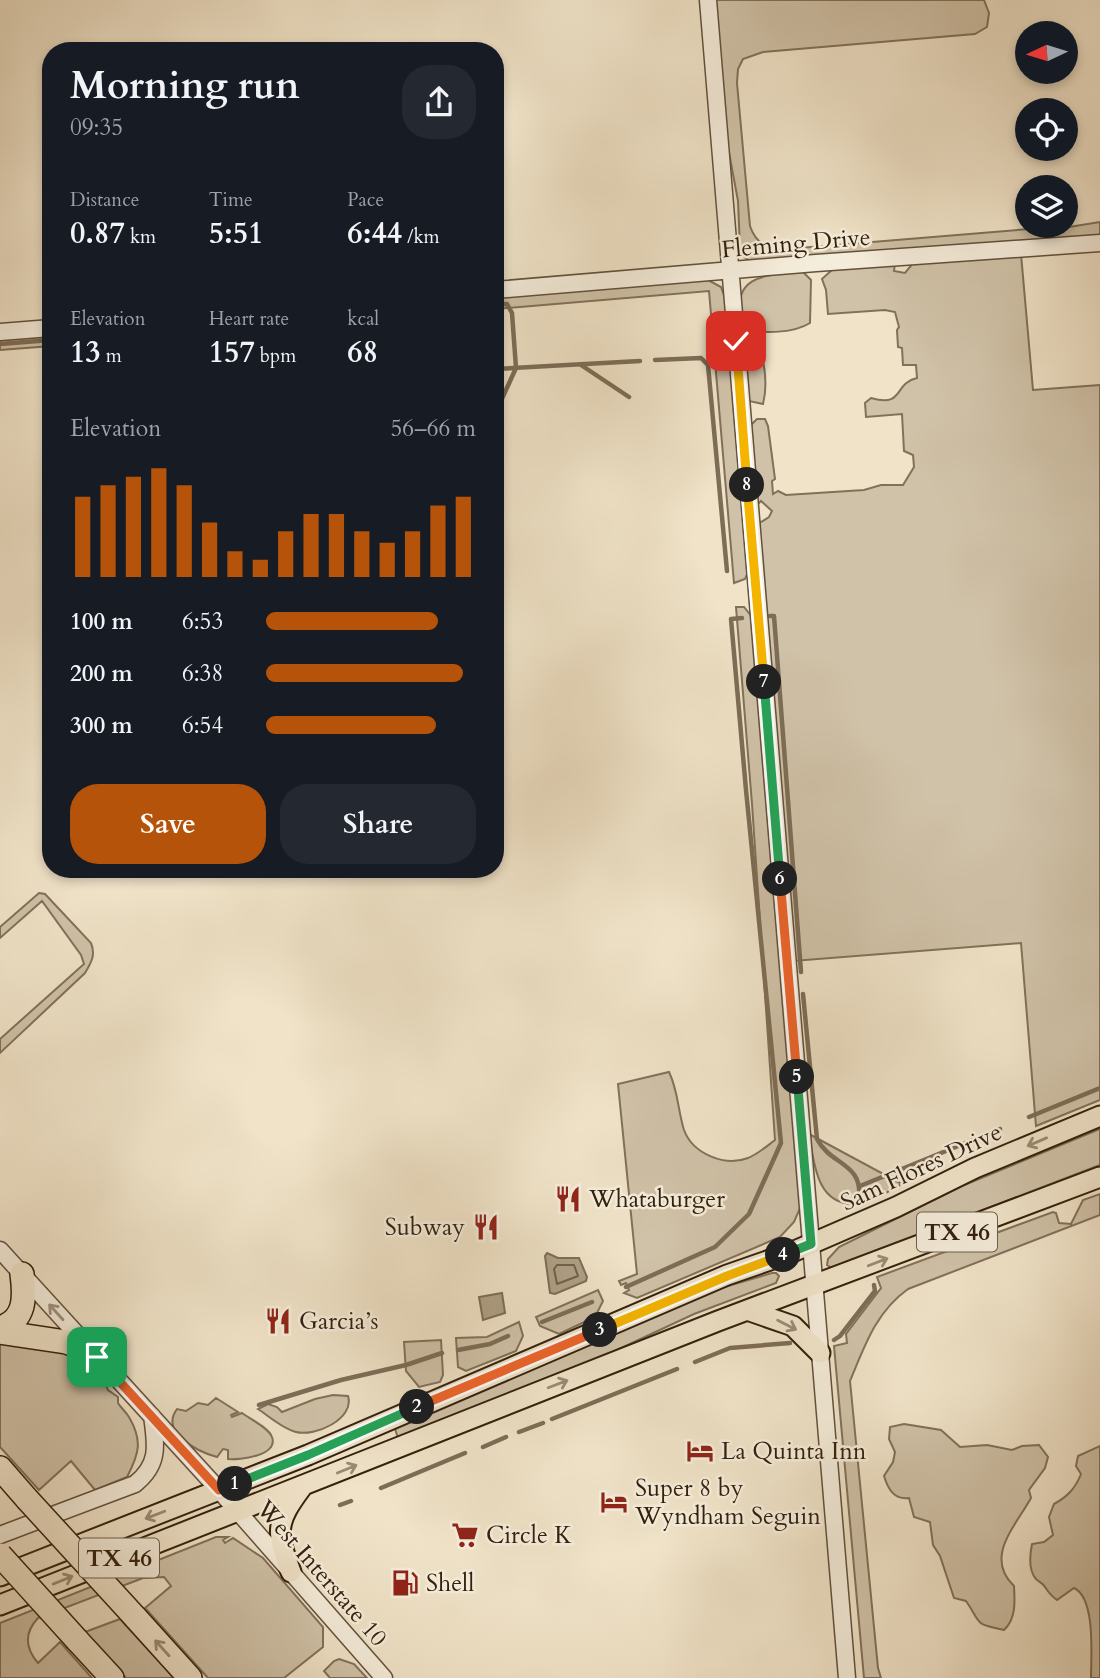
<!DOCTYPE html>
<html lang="en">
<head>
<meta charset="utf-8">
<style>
  :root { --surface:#171b24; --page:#242831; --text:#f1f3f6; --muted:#9ea1a6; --accent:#b45309 }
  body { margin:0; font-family:Cardo,serif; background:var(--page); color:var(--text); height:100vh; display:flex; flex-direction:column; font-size:26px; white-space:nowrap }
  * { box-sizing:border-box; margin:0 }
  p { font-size:23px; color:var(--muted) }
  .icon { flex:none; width:38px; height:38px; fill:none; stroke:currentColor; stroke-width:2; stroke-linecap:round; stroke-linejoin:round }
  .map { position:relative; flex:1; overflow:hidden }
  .panel { position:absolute; left:42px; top:42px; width:462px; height:836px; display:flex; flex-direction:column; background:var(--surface); border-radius:28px; box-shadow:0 4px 10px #0003 }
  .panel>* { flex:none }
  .needle { width:46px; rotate:266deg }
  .controls { position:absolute; left:1015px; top:21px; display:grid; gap:14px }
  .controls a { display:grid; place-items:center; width:63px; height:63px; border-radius:50%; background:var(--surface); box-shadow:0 4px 10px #0003; font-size:35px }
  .pin { position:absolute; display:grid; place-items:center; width:60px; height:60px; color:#fff; margin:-30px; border-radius:14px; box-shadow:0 4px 10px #0006 }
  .km { position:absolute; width:35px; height:35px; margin:-18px; border-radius:50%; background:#222; color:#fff; font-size:19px; line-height:35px; text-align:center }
  .round { display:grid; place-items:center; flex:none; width:74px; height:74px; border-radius:28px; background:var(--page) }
  .overview { display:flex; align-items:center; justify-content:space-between; height:119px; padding:0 28px }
  h1 { font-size:38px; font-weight:700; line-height:52px }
  .metrics { display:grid; grid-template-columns:repeat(3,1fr); gap:10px; height:119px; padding:7px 28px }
  .metrics div { display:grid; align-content:center }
  .metrics b { font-size:30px; font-weight:700 }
  .metrics small { font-size:19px; font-weight:400 }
  .metrics p { font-size:19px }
  .chart { height:196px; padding:14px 28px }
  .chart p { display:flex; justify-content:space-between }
  .chart svg { width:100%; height:126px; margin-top:7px; stroke:var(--accent); stroke-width:6 }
  .button { display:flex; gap:14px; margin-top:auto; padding:14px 28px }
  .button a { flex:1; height:80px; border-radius:28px; background:var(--accent); color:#fff; font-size:28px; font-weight:700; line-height:80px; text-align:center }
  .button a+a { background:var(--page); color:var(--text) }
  ul { padding:0 28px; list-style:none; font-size:23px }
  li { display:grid; grid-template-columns:112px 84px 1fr; align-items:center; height:52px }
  li i { height:18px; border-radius:9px; background:var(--accent) }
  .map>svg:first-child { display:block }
  .green { fill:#d0c2a8; stroke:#81715a; stroke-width:2 }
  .water { fill:#afa188; stroke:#7d6d57; stroke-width:2 }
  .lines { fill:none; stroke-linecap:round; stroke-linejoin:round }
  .shore { stroke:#70604a; stroke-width:2 }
  .stream { stroke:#7d6d57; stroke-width:4.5 }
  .minor-casing { stroke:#62513c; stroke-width:19 }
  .major-casing { stroke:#32200d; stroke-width:23 }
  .highway-casing { stroke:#32200d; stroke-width:26 }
  .minor { stroke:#f5eddb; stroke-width:16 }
  .major { stroke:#f0e3c8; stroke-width:19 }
  .highway { stroke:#f0e3c8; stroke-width:23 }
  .highway-bridge-casing { stroke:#32200d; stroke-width:26; stroke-linecap:butt }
  .highway-bridge { stroke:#f0e3c8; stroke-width:23 }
  .oneway { stroke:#9a8b74 }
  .oneway2 { stroke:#9d917e }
  .split-1-casing { stroke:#fff; stroke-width:14 }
  .split-2-casing { stroke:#fff; stroke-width:14 }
  .split-3-casing { stroke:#fff; stroke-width:14 }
  .split-4-casing { stroke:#fff; stroke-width:14 }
  .split-5-casing { stroke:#fff; stroke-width:14 }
  .split-6-casing { stroke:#fff; stroke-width:14 }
  .split-7-casing { stroke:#fff; stroke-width:14 }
  .split-8-casing { stroke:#fff; stroke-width:14 }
  .split-9-casing { stroke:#fff; stroke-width:14 }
  .split-1 { stroke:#f0652b; stroke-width:9 }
  .split-2 { stroke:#22a559; stroke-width:9 }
  .split-3 { stroke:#f0652b; stroke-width:9 }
  .split-4 { stroke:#f5b400; stroke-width:9 }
  .split-5 { stroke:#22a559; stroke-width:9 }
  .split-6 { stroke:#f0652b; stroke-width:9 }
  .split-7 { stroke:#22a559; stroke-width:9 }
  .split-8 { stroke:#f5b400; stroke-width:9 }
  .split-9 { stroke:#f5b400; stroke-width:9 }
  .labels { text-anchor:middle; stroke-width:5; stroke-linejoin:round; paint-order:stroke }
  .shield { fill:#f5eddb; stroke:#6c5e4b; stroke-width:2 }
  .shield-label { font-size:23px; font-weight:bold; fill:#32200d }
  .street-label { font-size:24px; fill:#32200d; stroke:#f5eddb }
  .poi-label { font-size:24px; fill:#32200d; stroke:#f5eddb; text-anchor:start }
</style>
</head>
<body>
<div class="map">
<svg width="1100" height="1678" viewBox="0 0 1100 1678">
  <rect width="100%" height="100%" fill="#f0e3c8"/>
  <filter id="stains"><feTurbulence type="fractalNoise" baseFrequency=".00286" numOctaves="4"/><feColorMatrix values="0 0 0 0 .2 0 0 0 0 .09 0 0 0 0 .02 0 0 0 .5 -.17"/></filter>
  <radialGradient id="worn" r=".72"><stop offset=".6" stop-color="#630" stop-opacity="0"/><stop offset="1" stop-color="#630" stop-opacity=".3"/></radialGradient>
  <!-- green -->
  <path class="green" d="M713,0H984L989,13L987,27L975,34L763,52L743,59L738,69L737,83L750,226C754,239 762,246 775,250L1029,229L1042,226L1069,227L1100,222V235L749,261L741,254L740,249L738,201L726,136Z
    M1021,254L1033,390L1100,385V1100L1036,1126L1021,943L793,961L758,524L769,517L772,511L761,501L757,505L750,426L757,419H765L768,426L775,479L772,481L773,494L778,491L786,495L864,490L881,485H903L914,467L913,455L904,451L902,414L866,417L865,403L871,398C905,408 893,383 917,378L916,365H903L902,348L898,347L897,330L899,327L895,312L885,310L828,314L826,290L822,279L833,269L895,263L894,271L905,273L914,262Z
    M787,272H803L811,280L810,323C794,333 764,334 747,329C741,322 741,316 740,308C738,278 764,276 787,272Z
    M708,280L721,287L725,298L749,569L745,579L734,583L709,291L495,309V296Z
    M51,335V346L0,350V339Z
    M755,345L760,348C765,366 768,385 763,404L749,401L744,351Z
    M736,607H744L752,617L801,1206L794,1222L780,1237L637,1298L624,1293L629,1290L626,1283L621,1285L619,1281L637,1274L618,1084L669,1072C678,1090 678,1111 684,1130C693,1154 725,1167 748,1158C758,1154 767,1146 775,1140L752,804Z
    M39,893L45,894L91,943C96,955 91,963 85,973L0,1053V1039L84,964L81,955L42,901L0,938V927Z
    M1100,1129V1165L832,1268L827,1265L828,1259L839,1247L962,1186Z
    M809,1134L902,1184C889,1191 870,1203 856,1204C816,1206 814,1162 809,1134Z
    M1100,1194V1215L908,1289C876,1312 865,1345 850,1381L878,1668L881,1678H864L834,1346L847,1343L846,1334L881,1288L877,1277L1053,1212L1056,1213L1059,1223L1071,1224L1083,1200Z
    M772,1273H776L779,1276L776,1283L694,1314L602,1357L398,1438L395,1429L425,1413L711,1291Z
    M598,1290L603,1301L595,1317L559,1334L540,1326L536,1317Z
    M519,1322L523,1336L516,1351L466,1371L458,1367L456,1338L487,1337Z
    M0,1339L81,1355L90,1371L102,1376L108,1390L118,1397V1403C121,1408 126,1412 129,1417C143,1441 139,1454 127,1477L95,1490L71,1461L39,1490L0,1447Z
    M441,1340L443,1375L440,1382L419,1387L406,1371L404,1342Z
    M333,1395L348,1396C355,1419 315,1437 296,1432C283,1429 270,1417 258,1409L268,1404L277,1407L282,1412L315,1399Z
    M216,1398L238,1412L231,1415L232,1417L242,1413C250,1419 269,1428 272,1437C279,1456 239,1460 228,1459V1450L223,1449L217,1457C199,1452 159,1433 177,1409L186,1411L198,1403L208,1405Z
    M904,1424L941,1430L960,1447L987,1445L1012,1450L1022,1446L1039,1445L1048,1457L1045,1468L1029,1490L1031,1498C1015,1527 984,1557 1014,1586C1015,1602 1016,1619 1004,1630C973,1624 982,1624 966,1601L954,1598L940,1556L933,1545L930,1522L914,1517L909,1498C894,1500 888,1489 884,1476L893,1462L895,1452L889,1439L890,1427Z
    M1100,1446V1678H1091C1091,1657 1096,1598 1074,1588L1057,1600C1051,1596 1049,1593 1045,1587C1043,1583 1039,1582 1036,1579C1028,1570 1030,1554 1032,1544L1044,1542L1053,1535L1049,1517L1054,1504C1067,1497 1075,1489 1081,1474L1076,1466L1078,1456Z
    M216,1537H228L223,1540L225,1543L233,1538L263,1558L323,1627V1647L284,1678H208L145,1608L171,1586L164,1577L143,1578L38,1618C24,1633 25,1648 38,1663L60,1642L92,1678H0V1623Z
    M120,1619L174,1678H126L85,1632Z
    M339,1659L354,1664L367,1678H330L324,1671L334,1661Z"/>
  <!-- water -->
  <path class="water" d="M547,1253L558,1258H579L587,1277L586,1281L555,1294L550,1293L545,1256Z
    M502,1293L505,1313L483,1320L479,1297Z"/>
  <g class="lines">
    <!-- shore -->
    <path class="shore" d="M557,1265H574L578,1276L557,1284L554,1269Z"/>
    <!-- stream -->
    <path class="stream" d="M495,304H507L512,313L516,368L495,414
      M0,344L51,340
      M655,360L701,358L708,365L727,571
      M581,365L629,397
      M495,369L640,361
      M770,616H774L801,972
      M803,994L817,1139C831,1166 863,1162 859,1199
      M1029,1117L1100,1088
      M860,1186L1000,1129
      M626,1287L715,1247L749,1214L781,1143L746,790L731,619L742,618
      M542,1322L592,1302
      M834,1340L840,1336L875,1291L874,1285
      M458,1350L490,1344L508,1336
      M695,1362L730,1348L790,1343
      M259,1405L341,1380L406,1365L442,1353
      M552,1419L677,1369
      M519,1432L543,1423
      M483,1447L506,1437
      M381,1488L465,1453
      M340,1505L351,1501"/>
    <!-- minor casing -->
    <g class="minor-casing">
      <path id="minor" d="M708,0L847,1678
        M495,290L816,263L1100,243
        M0,332L51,328
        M0,1250L219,1490L384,1678
        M0,1535L135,1484C160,1464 156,1445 152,1416"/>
    </g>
    <!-- major casing -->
    <g class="major-casing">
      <path id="major" d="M747,1310L793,1326L820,1353
        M291,1572C275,1531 276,1522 302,1487
        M0,1576L308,1455L727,1275L790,1253L896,1207L975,1168L1100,1116
        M0,1605L718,1321L1100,1177"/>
    </g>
    <!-- highway casing -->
    <g class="highway-casing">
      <path id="highway" d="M0,1328C26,1320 25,1297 22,1274
        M0,1332L66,1342L90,1350
        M0,1468L27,1499
        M135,1617L190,1678
        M77,1640L112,1678"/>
    </g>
    <!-- minor -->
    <use href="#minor" class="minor"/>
    <!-- major -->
    <use href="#major" class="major"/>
    <!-- highway -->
    <use href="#highway" class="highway"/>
    <!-- highway-bridge casing -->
    <g class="highway-bridge-casing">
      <path id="highway-bridge" d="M27,1499L135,1617
        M0,1555L77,1640"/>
    </g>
    <!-- highway-bridge -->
    <use href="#highway-bridge" class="highway-bridge"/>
  </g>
  <!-- one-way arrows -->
  <defs><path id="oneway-shaft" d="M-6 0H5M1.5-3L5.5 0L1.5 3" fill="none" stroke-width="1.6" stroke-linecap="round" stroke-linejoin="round" transform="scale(1.75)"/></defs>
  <g class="oneway">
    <use href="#oneway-shaft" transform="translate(1037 1142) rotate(157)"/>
    <use href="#oneway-shaft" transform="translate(878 1262) rotate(-21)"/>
    <use href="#oneway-shaft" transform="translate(787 1325) rotate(27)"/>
    <use href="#oneway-shaft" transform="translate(558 1384) rotate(-21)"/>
    <use href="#oneway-shaft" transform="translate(347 1469) rotate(-22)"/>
    <use href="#oneway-shaft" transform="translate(155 1515) rotate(159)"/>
    <use href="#oneway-shaft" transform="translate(63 1580) rotate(-22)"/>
    <use href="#oneway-shaft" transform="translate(162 1648) rotate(-132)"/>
  </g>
  <use class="oneway2" href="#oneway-shaft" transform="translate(56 1312) rotate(-132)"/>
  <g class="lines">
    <!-- split-1 casing -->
    <g class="split-1-casing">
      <path id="split-1" d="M97,1357L219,1490L235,1484"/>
    </g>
    <!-- split-2 casing -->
    <g class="split-2-casing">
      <path id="split-2" d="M235,1484L308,1455L417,1407"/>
    </g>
    <!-- split-3 casing -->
    <g class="split-3-casing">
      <path id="split-3" d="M417,1407L600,1330"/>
    </g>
    <!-- split-4 casing -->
    <g class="split-4-casing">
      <path id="split-4" d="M600,1330L727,1276L783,1255"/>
    </g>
    <!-- split-5 casing -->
    <g class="split-5-casing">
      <path id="split-5" d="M783,1255L811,1244L797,1077"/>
    </g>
    <!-- split-6 casing -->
    <g class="split-6-casing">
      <path id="split-6" d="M780,879L797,1077"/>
    </g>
    <!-- split-7 casing -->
    <g class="split-7-casing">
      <path id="split-7" d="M764,682L780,879"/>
    </g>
    <!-- split-8 casing -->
    <g class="split-8-casing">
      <path id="split-8" d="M747,485L764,682"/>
    </g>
    <!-- split-9 casing -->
    <g class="split-9-casing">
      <path id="split-9" d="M736,341L747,485"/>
    </g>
    <!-- split-1 -->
    <use href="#split-1" class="split-1"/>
    <!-- split-2 -->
    <use href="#split-2" class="split-2"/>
    <!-- split-3 -->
    <use href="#split-3" class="split-3"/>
    <!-- split-4 -->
    <use href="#split-4" class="split-4"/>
    <!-- split-5 -->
    <use href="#split-5" class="split-5"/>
    <!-- split-6 -->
    <use href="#split-6" class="split-6"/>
    <!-- split-7 -->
    <use href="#split-7" class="split-7"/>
    <!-- split-8 -->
    <use href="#split-8" class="split-8"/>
    <!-- split-9 -->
    <use href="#split-9" class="split-9"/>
  </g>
  <!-- icons -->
  <defs>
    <g id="restaurant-bare" transform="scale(2.1)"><path d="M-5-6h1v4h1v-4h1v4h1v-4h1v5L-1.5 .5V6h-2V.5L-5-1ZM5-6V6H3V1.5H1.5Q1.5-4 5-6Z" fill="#8f2418" stroke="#f5eddb" stroke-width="2.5" paint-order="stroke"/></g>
    <g id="hotel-bare" transform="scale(2.1)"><path d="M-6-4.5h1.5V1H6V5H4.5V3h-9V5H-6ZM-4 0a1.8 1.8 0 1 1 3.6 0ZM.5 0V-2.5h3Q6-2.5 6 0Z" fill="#8f2418" stroke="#f5eddb" stroke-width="2.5" paint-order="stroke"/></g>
    <g id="supermarket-bare" transform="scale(2.1)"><path d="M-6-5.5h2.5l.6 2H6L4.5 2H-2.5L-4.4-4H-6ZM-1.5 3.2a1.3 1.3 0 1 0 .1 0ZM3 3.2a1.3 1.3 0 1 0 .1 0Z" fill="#8f2418" stroke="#f5eddb" stroke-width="2.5" paint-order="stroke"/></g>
    <g id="fuel-bare" transform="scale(2.1)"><path d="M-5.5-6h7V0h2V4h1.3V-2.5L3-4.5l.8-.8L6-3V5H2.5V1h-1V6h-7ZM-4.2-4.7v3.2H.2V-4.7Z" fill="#8f2418" stroke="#f5eddb" stroke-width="2.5" paint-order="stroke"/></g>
  </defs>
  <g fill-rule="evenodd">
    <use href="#restaurant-bare" x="568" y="1199"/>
    <use href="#restaurant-bare" x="486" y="1227"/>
    <use href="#restaurant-bare" x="278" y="1321"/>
    <use href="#hotel-bare" x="700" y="1451"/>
    <use href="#hotel-bare" x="614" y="1502"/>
    <use href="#supermarket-bare" x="465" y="1535"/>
    <use href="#fuel-bare" x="405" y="1583"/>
  </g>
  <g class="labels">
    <!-- shield labels -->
    <g class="shield">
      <rect x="917" y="1212.5" width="80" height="39" rx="5"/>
      <rect x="79" y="1538.5" width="80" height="39" rx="5"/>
    </g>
    <g class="shield-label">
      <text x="957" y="1240">TX 46</text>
      <text x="119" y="1566">TX 46</text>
    </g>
    <!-- street labels -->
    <g class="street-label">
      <text transform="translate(796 243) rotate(-5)" y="8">Fleming Drive</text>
      <text transform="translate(921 1167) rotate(-25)" y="8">Sam Flores Drive</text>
      <text transform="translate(322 1573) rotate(49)" y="8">West Interstate 10</text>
    </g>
    <!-- poi labels -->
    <g class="poi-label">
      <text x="589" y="1207">Whataburger</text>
      <text x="465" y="1235" text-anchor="end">Subway</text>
      <text x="299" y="1329">Garcia’s</text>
      <text x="721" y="1459">La Quinta Inn</text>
      <text x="635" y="1496">Super 8 by<tspan x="635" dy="28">Wyndham Seguin</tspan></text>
      <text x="486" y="1543">Circle K</text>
      <text x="426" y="1591">Shell</text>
    </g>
  </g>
  <rect width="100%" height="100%" filter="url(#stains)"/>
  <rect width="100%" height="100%" fill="url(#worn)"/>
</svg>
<div class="controls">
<a><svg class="needle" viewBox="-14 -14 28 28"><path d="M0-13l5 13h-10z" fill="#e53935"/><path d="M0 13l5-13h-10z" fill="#9ea1a6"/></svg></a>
<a><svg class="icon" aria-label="locate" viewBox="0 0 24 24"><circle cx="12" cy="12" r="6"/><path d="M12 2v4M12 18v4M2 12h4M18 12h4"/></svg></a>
<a><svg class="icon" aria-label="layers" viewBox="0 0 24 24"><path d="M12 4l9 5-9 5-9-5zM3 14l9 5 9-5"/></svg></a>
</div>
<div class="pin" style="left:97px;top:1357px;background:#1e9e55"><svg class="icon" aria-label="arrive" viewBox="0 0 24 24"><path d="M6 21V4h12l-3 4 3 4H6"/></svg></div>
<div class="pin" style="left:736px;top:341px;background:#d93025"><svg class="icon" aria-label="check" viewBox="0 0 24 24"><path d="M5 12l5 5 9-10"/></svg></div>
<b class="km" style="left:235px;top:1484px">1</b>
<b class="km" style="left:417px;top:1407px">2</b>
<b class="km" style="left:600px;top:1330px">3</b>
<b class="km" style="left:783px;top:1255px">4</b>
<b class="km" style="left:797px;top:1077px">5</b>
<b class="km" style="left:780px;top:879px">6</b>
<b class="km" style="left:764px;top:682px">7</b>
<b class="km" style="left:747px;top:485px">8</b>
<section class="panel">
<div class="overview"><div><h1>Morning run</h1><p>09:35</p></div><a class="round"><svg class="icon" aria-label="share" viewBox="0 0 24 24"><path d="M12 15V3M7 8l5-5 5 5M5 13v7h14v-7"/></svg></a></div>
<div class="metrics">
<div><p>Distance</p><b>0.87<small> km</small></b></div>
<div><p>Time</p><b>5:51</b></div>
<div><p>Pace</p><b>6:44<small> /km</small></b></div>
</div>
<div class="metrics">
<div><p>Elevation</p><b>13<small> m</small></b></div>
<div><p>Heart rate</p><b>157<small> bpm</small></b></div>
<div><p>kcal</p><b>68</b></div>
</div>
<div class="chart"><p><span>Elevation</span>56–66 m</p>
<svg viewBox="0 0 160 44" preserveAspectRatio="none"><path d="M5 44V16M15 44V12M25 44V9M35 44V6M45 44V12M55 44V25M65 44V35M75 44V38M85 44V28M95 44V22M105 44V22M115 44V28M125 44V32M135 44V28M145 44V19M155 44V16"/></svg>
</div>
<ul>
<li><b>100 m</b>6:53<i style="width:82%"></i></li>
<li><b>200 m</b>6:38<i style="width:94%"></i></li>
<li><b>300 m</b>6:54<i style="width:81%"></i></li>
</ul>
<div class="button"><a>Save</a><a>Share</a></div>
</section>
</div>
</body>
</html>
